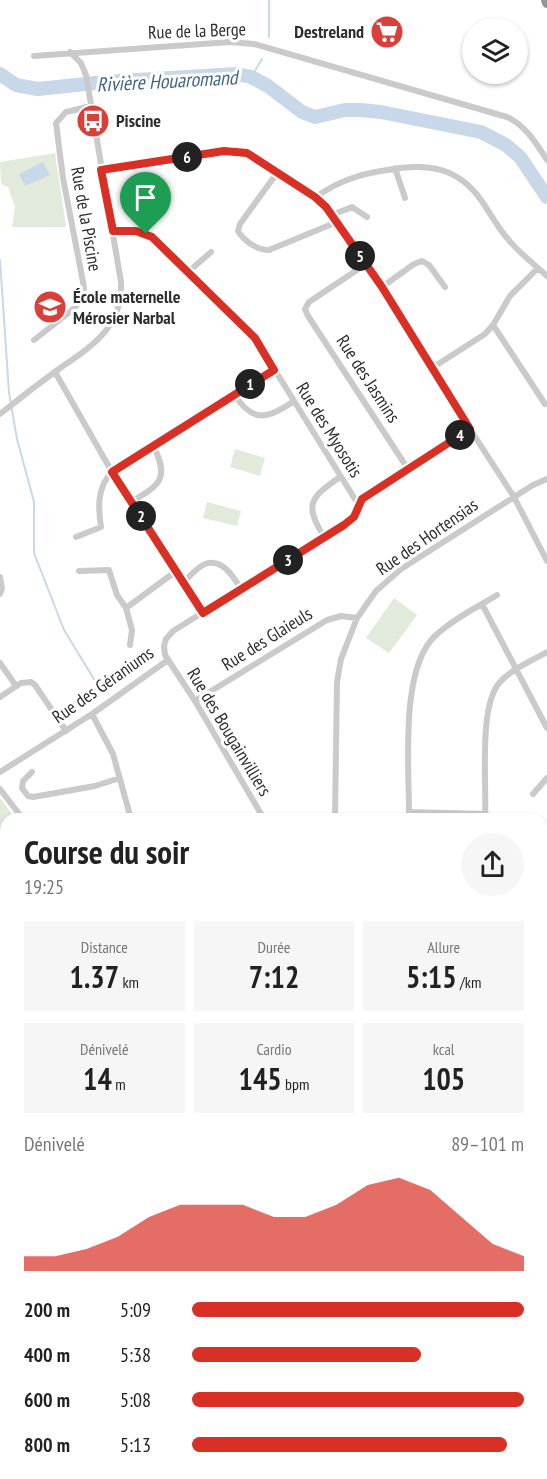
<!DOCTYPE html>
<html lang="fr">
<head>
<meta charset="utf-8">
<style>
  :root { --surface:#fff; --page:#f6f6f6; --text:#222; --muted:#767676; --accent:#d93025 }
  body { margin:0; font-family:"PT Sans Narrow",sans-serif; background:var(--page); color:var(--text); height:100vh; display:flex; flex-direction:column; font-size:22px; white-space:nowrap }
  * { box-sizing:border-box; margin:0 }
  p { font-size:20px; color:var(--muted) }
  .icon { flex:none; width:33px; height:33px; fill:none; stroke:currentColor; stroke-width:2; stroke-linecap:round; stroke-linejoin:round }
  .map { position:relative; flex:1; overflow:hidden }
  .drawer { position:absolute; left:0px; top:813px; width:548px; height:666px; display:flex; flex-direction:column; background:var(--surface); border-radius:18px 18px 0 0; box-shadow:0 2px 4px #0004 }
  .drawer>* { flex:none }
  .buttons { position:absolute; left:462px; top:18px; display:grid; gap:12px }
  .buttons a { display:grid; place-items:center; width:66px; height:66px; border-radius:50%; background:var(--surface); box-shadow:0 2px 4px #0004; font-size:30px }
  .pin { position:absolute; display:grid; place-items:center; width:51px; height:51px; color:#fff; margin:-62px -26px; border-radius:50% 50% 50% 0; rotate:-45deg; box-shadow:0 0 6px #0007 }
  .pin .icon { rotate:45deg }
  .km { position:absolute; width:30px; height:30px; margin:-15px; border-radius:50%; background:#222; color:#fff; font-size:16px; line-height:30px; text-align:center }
  .round { display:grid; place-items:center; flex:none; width:63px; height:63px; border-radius:32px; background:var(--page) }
  .head { display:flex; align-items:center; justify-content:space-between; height:102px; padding:0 24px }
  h1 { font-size:33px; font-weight:600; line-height:45px }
  .metrics { display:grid; grid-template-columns:repeat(3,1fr); gap:9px; height:102px; padding:6px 24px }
  .metrics div { display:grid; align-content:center; border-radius:0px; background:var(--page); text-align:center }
  .metrics b { font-size:30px; font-weight:600 }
  .metrics small { font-size:16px; font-weight:400 }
  .metrics p { font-size:16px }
  .chart { height:168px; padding:12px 24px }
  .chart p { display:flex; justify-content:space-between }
  .chart svg { width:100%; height:108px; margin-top:6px; fill:var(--accent); opacity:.7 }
  ul { padding:0 24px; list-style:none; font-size:20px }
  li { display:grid; grid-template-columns:96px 72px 1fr; align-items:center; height:45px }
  li i { height:15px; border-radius:8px; background:var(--accent) }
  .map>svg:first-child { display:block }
  .green { fill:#e1eadb }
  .water { fill:#c8d8e9 }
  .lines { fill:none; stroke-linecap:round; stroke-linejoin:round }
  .stream { stroke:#c8d8e9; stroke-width:2 }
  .river { stroke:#c8d8e9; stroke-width:14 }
  .street { stroke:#cacaca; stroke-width:6 }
  .primary { stroke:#a5a5a5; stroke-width:9 }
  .highway { stroke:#949494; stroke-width:10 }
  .route-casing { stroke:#fff; stroke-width:12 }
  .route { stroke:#d93025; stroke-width:8 }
  .labels { text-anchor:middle; stroke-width:6; stroke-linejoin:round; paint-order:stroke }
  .street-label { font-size:18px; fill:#2d2d2d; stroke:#fff }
  .poi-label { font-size:18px; font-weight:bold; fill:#2d2d2d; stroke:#fff; text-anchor:start }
  .water-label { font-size:20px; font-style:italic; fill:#41658a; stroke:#fff }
</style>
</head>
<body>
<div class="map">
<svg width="547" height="1479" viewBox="0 0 547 1479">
  <rect width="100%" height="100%" fill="#fff"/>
  <!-- green -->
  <path class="green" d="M55,153L66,227H12L15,207L8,187L1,184L0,162Z
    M235,449L265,458L260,476L230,467Z
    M207,502L241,511L237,526L203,518Z
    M394,598L417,615L389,653L366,638Z
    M0,798L16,819H6V891L0,890Z
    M547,1206V1479H0V1210H6V1473H542V1207Z"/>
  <!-- water -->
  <path class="water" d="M43,162L50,175L25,186L19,174Z"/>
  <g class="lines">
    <!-- stream -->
    <path class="stream" d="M269,37V0
      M251,77L262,59
      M0,260L9,393L17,439L34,502V553L64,630L100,689"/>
    <!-- river -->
    <path class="river" d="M0,74L16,85L38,89L104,82L237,74L251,77L268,86L302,112L315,117L345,110H360L381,112L481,132L506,145L520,157L547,197
      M0,1447L6,1445
      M542,1463L547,1464"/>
    <!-- street -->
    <path class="street" d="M34,56L230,42L254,44L507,117C526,126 536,143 547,160
      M395,168L405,198
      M101,170L224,151L247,153L316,197L337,222L382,287L470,429L514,497L547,561
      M277,173L240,224L238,231C244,241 257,250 269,250L337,222
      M316,197C338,181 360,174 387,170C426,163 457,166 481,200C490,213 497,226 507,238C518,252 534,264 547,276
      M332,215L352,207L367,217
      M113,231L136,230L152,237L255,338L358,504L354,517L344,525L173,631L166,639L164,646L165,655L195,701L264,819
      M366,264L309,302L305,309L308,316L408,469L470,429
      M187,273L211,252
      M382,287L414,264L422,261L429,265L445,287
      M493,325L545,404
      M34,340L71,311L81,301L84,287L63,178L56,123L66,112L91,106
      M432,368L485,334L493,325L510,296L538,268
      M55,372L112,472L203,613
      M234,394C253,424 268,419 294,401
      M0,414C19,399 37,385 56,371C90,347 123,329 121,282L86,75L81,63L70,52
      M131,502C160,485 170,479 153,445
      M358,504L362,499L408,469
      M76,537L101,527C98,507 97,487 112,472L274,370
      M324,537C304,504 310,498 340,477
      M79,571L109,570L117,595L126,608
      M0,577L2,588L0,594
      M183,583C189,577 197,567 205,564C222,558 233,576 241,589
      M482,604L547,728
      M130,645L132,630L126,608L175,572
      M0,663L16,686
      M0,697L21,683L31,682L35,685L66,731
      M195,701L327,620L341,616L357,618
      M92,714L113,754L131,819
      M0,772L92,714L168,660
      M32,772L23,781L22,788L28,796L33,797L95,786L120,778
      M0,789L23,819
      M533,794L547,778
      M486,814L409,812C409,766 400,669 435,636C453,619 476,608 497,595
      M335,819L337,682L341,659L357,618L376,591L401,569L533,485L547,479
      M485,819C487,785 478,706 500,682C512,669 531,661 547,652
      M0,935L6,937
      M542,1011L547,1010
      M0,1060L6,1062
      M542,1107L547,1109
      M0,1183L6,1181"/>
    <!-- primary -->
    <path class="primary" d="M542,881L547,870
      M0,977L6,978"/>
    <!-- highway -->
    <path class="highway" d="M546,0L547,3"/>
  </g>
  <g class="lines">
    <!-- route casing -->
    <g class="route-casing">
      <path id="route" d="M224,151L247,153L315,197L326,207L382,287L470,429L362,499L354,517L344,525L203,613L112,472L274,370L255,338L152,237L136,231H113L101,170Z"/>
    </g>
    <!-- route -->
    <use href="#route" class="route"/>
  </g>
  <!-- icons -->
  <defs>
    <g id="supermarket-disc" transform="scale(1.725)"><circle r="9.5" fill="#da403a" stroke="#fff"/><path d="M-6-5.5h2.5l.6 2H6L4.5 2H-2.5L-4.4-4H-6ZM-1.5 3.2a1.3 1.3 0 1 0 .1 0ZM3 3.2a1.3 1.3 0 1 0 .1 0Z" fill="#fff"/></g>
    <g id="bus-disc" transform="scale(1.725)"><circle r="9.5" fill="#da403a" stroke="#fff"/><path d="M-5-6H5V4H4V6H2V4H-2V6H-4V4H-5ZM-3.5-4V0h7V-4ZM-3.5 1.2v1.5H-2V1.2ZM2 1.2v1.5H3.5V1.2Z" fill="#fff"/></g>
    <g id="school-disc" transform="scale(1.725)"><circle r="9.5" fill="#da403a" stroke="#fff"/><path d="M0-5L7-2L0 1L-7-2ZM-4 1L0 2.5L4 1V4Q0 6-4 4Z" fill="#fff"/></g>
  </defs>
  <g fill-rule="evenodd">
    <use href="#supermarket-disc" x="387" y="32"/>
    <use href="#bus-disc" x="93" y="121"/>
    <use href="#school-disc" x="50" y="307"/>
  </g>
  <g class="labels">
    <!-- street labels -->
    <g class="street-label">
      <text transform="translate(197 31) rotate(-2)" y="6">Rue de la Berge</text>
      <text transform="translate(86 219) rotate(80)" y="6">Rue de la Piscine</text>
      <text transform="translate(368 379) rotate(57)" y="6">Rue des Jasmins</text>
      <text transform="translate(329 430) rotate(58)" y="6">Rue des Myosotis</text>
      <text transform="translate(427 537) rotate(-35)" y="6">Rue des Hortensias</text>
      <text transform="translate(267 639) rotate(-32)" y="6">Rue des Glaieuls</text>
      <text transform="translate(103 685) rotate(-35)" y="6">Rue des Géraniums</text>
      <text transform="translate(229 732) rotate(59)" y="6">Rue des Bougainvilliers</text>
    </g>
    <!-- poi labels -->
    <g class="poi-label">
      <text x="364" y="38" text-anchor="end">Destreland</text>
      <text x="116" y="127">Piscine</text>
      <text x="73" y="303">École maternelle<tspan x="73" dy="21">Mérosier Narbal</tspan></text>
    </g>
    <!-- water labels -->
    <g class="water-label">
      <text transform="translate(167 81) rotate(-3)" y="7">Rivière Houaromand</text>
    </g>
  </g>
</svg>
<div class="buttons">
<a><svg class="icon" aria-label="layers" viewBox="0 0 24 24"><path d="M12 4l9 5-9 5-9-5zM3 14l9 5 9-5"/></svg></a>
</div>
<div class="pin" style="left:146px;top:234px;background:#1e9e55"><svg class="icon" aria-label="arrive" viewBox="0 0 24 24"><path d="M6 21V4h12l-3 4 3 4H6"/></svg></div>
<b class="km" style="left:250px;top:384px">1</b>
<b class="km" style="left:141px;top:516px">2</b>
<b class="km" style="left:288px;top:560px">3</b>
<b class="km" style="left:460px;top:435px">4</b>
<b class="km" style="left:360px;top:256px">5</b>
<b class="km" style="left:187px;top:157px">6</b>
<section class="drawer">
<div class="head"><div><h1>Course du soir</h1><p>19:25</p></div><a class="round"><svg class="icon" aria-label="share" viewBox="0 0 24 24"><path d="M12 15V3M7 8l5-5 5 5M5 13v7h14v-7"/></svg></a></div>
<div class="metrics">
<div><p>Distance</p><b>1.37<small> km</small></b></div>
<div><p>Durée</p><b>7:12</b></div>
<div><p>Allure</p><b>5:15<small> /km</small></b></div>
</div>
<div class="metrics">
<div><p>Dénivelé</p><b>14<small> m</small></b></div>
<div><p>Cardio</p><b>145<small> bpm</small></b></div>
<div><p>kcal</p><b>105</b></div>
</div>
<div class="chart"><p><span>Dénivelé</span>89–101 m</p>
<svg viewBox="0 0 160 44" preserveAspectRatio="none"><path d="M0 44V38L10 38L20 35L30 30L40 22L50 17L60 17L70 17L80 22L90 22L100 17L110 9L120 6L130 11L140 22L150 33L160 38V44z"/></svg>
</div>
<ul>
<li><b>200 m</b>5:09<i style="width:100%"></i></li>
<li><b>400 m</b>5:38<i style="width:69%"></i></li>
<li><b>600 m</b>5:08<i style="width:100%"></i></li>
<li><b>800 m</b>5:13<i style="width:95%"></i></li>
</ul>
</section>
</div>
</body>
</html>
